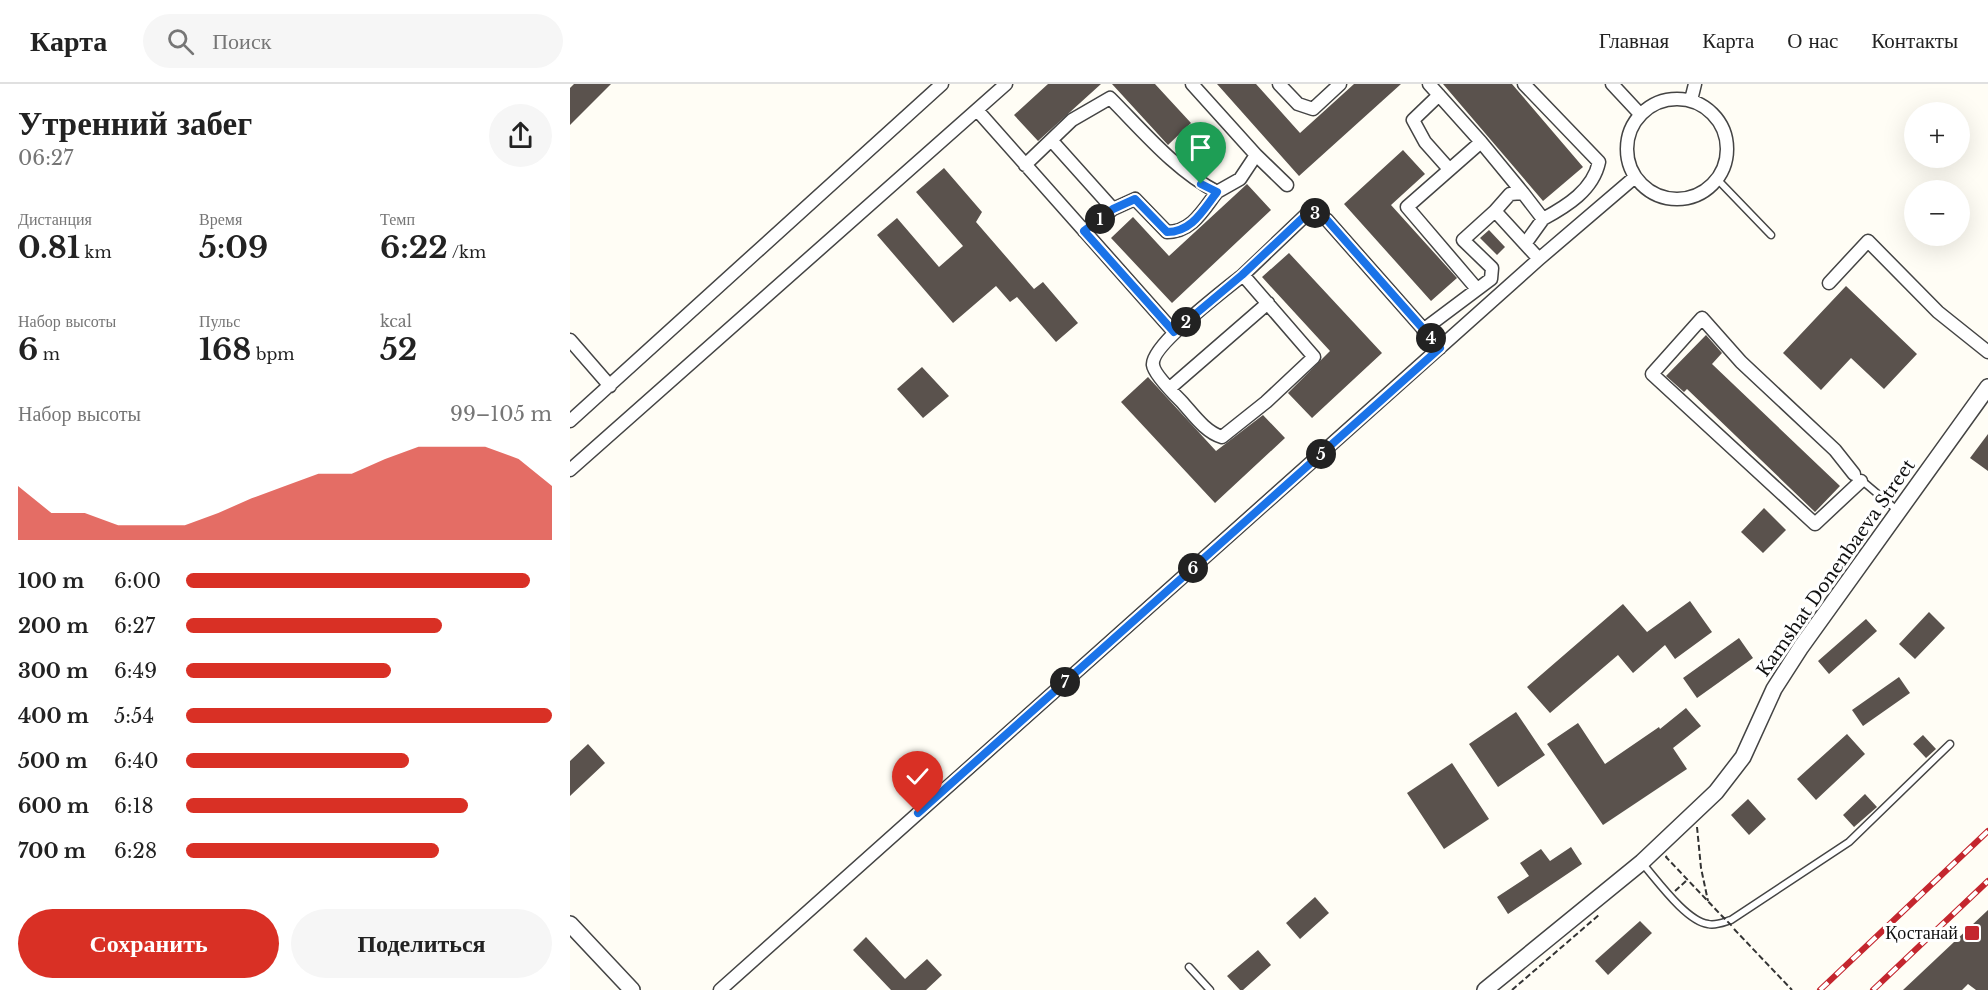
<!DOCTYPE html>
<html lang="ru">
<head>
<meta charset="utf-8">
<style>
  :root { --surface:#fff; --page:#f6f6f6; --text:#222; --muted:#767676; --line:#e0e0e0; --accent:#d93025 }
  body { margin:0; font-family:"Libre Baskerville",serif; background:var(--page); color:var(--text); height:100vh; display:flex; flex-direction:column; font-size:22px; white-space:nowrap }
  * { box-sizing:border-box; margin:0 }
  p { font-size:20px; color:var(--muted) }
  .icon { flex:none; width:33px; height:33px; fill:none; stroke:currentColor; stroke-width:2; stroke-linecap:round; stroke-linejoin:round }
  .map { position:relative; flex:1; overflow:hidden }
  .drawer { display:flex; flex-direction:column; background:var(--surface); width:570px }
  .drawer>* { flex:none }
  .fabs { position:absolute; left:1334px; top:18px; display:grid; gap:12px }
  .fabs a { display:grid; place-items:center; width:66px; height:66px; border-radius:50%; background:var(--surface); box-shadow:0 6px 24px #0002; font-size:30px }
  .pin { position:absolute; display:grid; place-items:center; width:51px; height:51px; color:#fff; margin:-62px -26px; border-radius:50% 50% 50% 0; rotate:-45deg; box-shadow:0 0 6px #0007 }
  .pin .icon { rotate:45deg }
  .km { position:absolute; width:30px; height:30px; margin:-15px; border-radius:50%; background:#222; color:#fff; font-size:16px; line-height:30px; text-align:center }
  .round { display:grid; place-items:center; flex:none; width:63px; height:63px; border-radius:32px; background:var(--page) }
  .head { display:flex; align-items:center; justify-content:space-between; height:102px; padding:0 18px }
  h1 { font-size:33px; font-weight:700; line-height:45px }
  .metrics { display:grid; grid-template-columns:repeat(3,1fr); gap:9px; height:102px; padding:6px 18px }
  .metrics div { display:grid; align-content:center }
  .metrics b { font-size:30px; font-weight:700 }
  .metrics small { font-size:16px; font-weight:400 }
  .metrics p { font-size:16px }
  .chart { height:168px; padding:12px 18px }
  .chart p { display:flex; justify-content:space-between }
  .chart svg { width:100%; height:108px; margin-top:6px; fill:var(--accent); opacity:.7 }
  .primary-button { display:flex; gap:12px; margin-top:auto; padding:12px 18px }
  .primary-button a { flex:1; height:69px; border-radius:36px; background:var(--accent); color:#fff; font-size:24px; font-weight:700; line-height:69px; text-align:center }
  .primary-button a+a { background:var(--page); color:var(--text) }
  ul { padding:0 18px; list-style:none; font-size:20px }
  li { display:grid; grid-template-columns:96px 72px 1fr; align-items:center; height:45px }
  li i { height:15px; border-radius:8px; background:var(--accent) }
  header { display:flex; align-items:center; gap:36px; box-sizing:border-box; height:84px; padding:0 30px; background:var(--surface); border-bottom:2px solid var(--line) }
  header strong { font-size:28px }
  nav { display:flex; gap:33px; margin-inline-start:auto; font-size:21px }
  .search { width:420px; height:54px; background:var(--page); display:flex; align-items:center; gap:15px; box-sizing:border-box; padding:0 21px; border-radius:33px; color:var(--muted); font-size:22px }
  main { display:flex; flex:1; min-height:0 }
  .map>svg:first-child { display:block }
  .building { fill:#5a524d }
  .lines { fill:none; stroke-linecap:round; stroke-linejoin:round }
  .service-casing { stroke:#444; stroke-width:9 }
  .minor-casing { stroke:#444; stroke-width:15 }
  .tertiary-casing { stroke:#444; stroke-width:18 }
  .path { stroke:#333; stroke-width:2; stroke-dasharray:6 3; stroke-linecap:butt }
  .service { stroke:#fff; stroke-width:6 }
  .minor { stroke:#fff; stroke-width:12 }
  .tertiary { stroke:#fff; stroke-width:15 }
  .rail-casing { stroke:#c4262e; stroke-width:6 }
  .rail { stroke:#fff; stroke-width:4; stroke-dasharray:11; stroke-linecap:butt }
  .path-bridge { stroke:#333; stroke-width:2; stroke-dasharray:6 3; stroke-linecap:butt }
  .route-casing { stroke:#fff; stroke-width:12 }
  .route { stroke:#1a73e8; stroke-width:8 }
  .poi-dot { fill:#c4262e; stroke:#fff; stroke-width:2 }
  .labels { text-anchor:middle; stroke-width:6; stroke-linejoin:round; paint-order:stroke }
  .street-label { font-size:18px; fill:#111; stroke:#fff }
  .poi-label { font-size:18px; fill:#111; stroke:#fff; text-anchor:end }
</style>
</head>
<body>
<header>
<strong>Карта</strong>
<div class="search"><svg class="icon" aria-label="search" viewBox="0 0 24 24"><circle cx="10" cy="10" r="6"/><path d="M15 15l6 6"/></svg>Поиск</div>
<nav><a>Главная</a><a>Карта</a><a>О нас</a><a>Контакты</a></nav>
</header>
<main>
<section class="drawer">
<div class="head"><div><h1>Утренний забег</h1><p>06:27</p></div><a class="round"><svg class="icon" aria-label="share" viewBox="0 0 24 24"><path d="M12 15V3M7 8l5-5 5 5M5 13v7h14v-7"/></svg></a></div>
<div class="metrics">
<div><p>Дистанция</p><b>0.81<small> km</small></b></div>
<div><p>Время</p><b>5:09</b></div>
<div><p>Темп</p><b>6:22<small> /km</small></b></div>
</div>
<div class="metrics">
<div><p>Набор высоты</p><b>6<small> m</small></b></div>
<div><p>Пульс</p><b>168<small> bpm</small></b></div>
<div><p>kcal</p><b>52</b></div>
</div>
<div class="chart"><p><span>Набор высоты</span>99–105 m</p>
<svg viewBox="0 0 160 44" preserveAspectRatio="none"><path d="M0 44V22L10 33L20 33L30 38L40 38L50 38L60 33L70 27L80 22L90 17L100 17L110 11L120 6L130 6L140 6L150 11L160 22V44z"/></svg>
</div>
<ul>
<li><b>100 m</b>6:00<i style="width:94%"></i></li>
<li><b>200 m</b>6:27<i style="width:70%"></i></li>
<li><b>300 m</b>6:49<i style="width:56%"></i></li>
<li><b>400 m</b>5:54<i style="width:100%"></i></li>
<li><b>500 m</b>6:40<i style="width:61%"></i></li>
<li><b>600 m</b>6:18<i style="width:77%"></i></li>
<li><b>700 m</b>6:28<i style="width:69%"></i></li>
</ul>
<div class="primary-button"><a>Сохранить</a><a>Поделиться</a></div>
</section>
<div class="map">
<svg width="1418" height="906" viewBox="0 0 1418 906">
  <rect width="100%" height="100%" fill="#fffdf5"/>
  <!-- building -->
  <path class="building" d="M4,0H41L0,41V4Z
    M478,0H531L468,57L444,31Z
    M542,0H585L621,39L598,61Z
    M647,0H686L730,49L784,0H831L729,92Z
    M873,0H942L1013,83L973,117Z
    M833,66L855,90L821,121L887,194L861,217L774,120Z
    M374,84L412,128L406,138L464,205L473,198L508,239L486,258L447,213L440,218L426,202L383,239L307,151L327,134L369,183L393,162L346,108Z
    M677,100L701,126L602,219L541,154L563,133L599,172Z
    M919,146L935,163L927,171L910,154Z
    M719,169L812,269L742,334L718,309L760,267L692,193Z
    M1276,202L1347,270L1314,305L1281,274L1251,306L1213,269Z
    M1136,251L1152,269L1142,280L1270,402L1245,428L1117,305L1114,308L1096,292Z
    M352,283L379,312L353,334L327,305Z
    M578,293L646,367L693,331L715,354L645,419L551,318Z
    M1418,350V387L1400,374Z
    M1194,424L1216,446L1193,469L1171,448Z
    M1120,517L1142,548L1105,575L1095,561L1063,589L1048,571L980,629L957,603L1053,520L1077,548Z
    M1359,528L1375,544L1345,575L1329,560Z
    M1296,535L1307,547L1259,590L1248,577Z
    M1169,554L1183,574L1127,614L1113,594Z
    M1329,593L1340,609L1293,642L1282,626Z
    M1116,624L1131,642L1103,664L1117,685L1033,741L977,660L1008,639L1035,680L1089,643L1090,645Z
    M946,628L975,671L928,703L899,660Z
    M1277,650L1295,670L1246,716L1227,695Z
    M1353,651L1366,665L1356,674L1343,660Z
    M18,660L35,679L0,712V677Z
    M882,679L919,735L874,765L837,709Z
    M1295,710L1307,723L1284,743L1273,731Z
    M1178,715L1196,735L1179,751L1161,731Z
    M1001,763L1012,780L938,830L927,813L959,792L950,779L971,765L980,777Z
    M745,813L759,829L730,855L716,839Z
    M1418,826V906H1406L1398,900L1392,906H1333Z
    M1070,837L1082,849L1038,891L1025,877Z
    M296,853L335,895L357,875L372,891L356,906H321L283,866Z
    M688,866L701,881L673,906H670L657,892Z"/>
  <g class="lines">
    <!-- service casing -->
    <g class="service-casing">
      <path id="service" d="M1147,95L1201,151
        M1290,395L1328,427
        M1072,779C1087,796 1116,837 1138,840C1146,842 1154,838 1161,836L1279,758L1380,660
        M619,883L640,906"/>
    </g>
    <!-- minor casing -->
    <g class="minor-casing">
      <path id="minor" d="M709,0L728,20L743,25L770,0
        M859,0L911,58L953,109
        M954,0L1029,78C1023,106 997,122 973,135
        M1042,0L1070,30
        M869,11L843,36L855,58L879,85
        M1057 65a50 50 0 1 1 100 0a50 50 0 1 1-100 0Z
        M1121,16L1125,0
        M407,26L604,248
        M482,57L543,125
        M686,71L717,101
        M455,81L502,36L540,14C573,47 605,86 647,108L670,95L686,71L622,0
        M925,127L940,110L953,109L973,135L955,160
        M514,147L543,125L565,115L597,148C622,148 633,126 647,108
        M673,191L744,273L696,318L652,353C635,348 623,330 611,317C604,310 584,290 583,281C580,262 656,205 673,191Z
        M673,191L740,127L757,136L870,264
        M1259,199L1298,157L1368,228L1418,268
        M907,205L837,123L911,58
        M853,246L921,195L922,184L893,156L925,127L969,175
        M0,256L40,302
        M600,304L698,219
        M0,337L372,0
        M0,386L436,0
        M1284,390L1265,366L1171,278L1132,234L1082,290L1245,440L1291,397
        M150,906L969,175L1065,93"/>
    </g>
    <!-- tertiary casing -->
    <g class="tertiary-casing">
      <path id="tertiary" d="M0,840L62,906
        M915,906L1072,778L1146,708L1173,673L1204,605L1231,563L1418,303"/>
    </g>
    <!-- path -->
    <path class="path" d="M1127,743L1131,784L1138,817
      M1097,772L1096,773L1151,831
      M1105,807L1116,797
      M1164,845L1222,906
      M942,906L1030,830"/>
    <!-- service -->
    <use href="#service" class="service"/>
    <!-- minor -->
    <use href="#minor" class="minor"/>
    <!-- tertiary -->
    <use href="#tertiary" class="tertiary"/>
    <!-- rail casing -->
    <g class="rail-casing">
      <path id="rail" d="M1250,906L1418,747
        M1303,906L1418,797"/>
    </g>
    <!-- rail -->
    <use href="#rail" class="rail"/>
    <!-- path-bridge -->
    <path class="path-bridge" d="M1151,831L1163,843"/>
  </g>
  <g class="lines">
    <!-- route casing -->
    <g class="route-casing">
      <path id="route" d="M348,729L870,264L757,136L740,127L672,191L604,248L514,147L543,125L565,115L597,148C622,148 633,126 647,108L631,100"/>
    </g>
    <!-- route -->
    <use href="#route" class="route"/>
  </g>
  <!-- markers -->
  <rect class="poi-dot" x="1394" y="841" width="16" height="16" rx="3"/>
  <g class="labels">
    <!-- street labels -->
    <g class="street-label">
      <text transform="translate(1266 484) rotate(-55)" y="6">Kamshat Donenbaeva Street</text>
    </g>
    <!-- poi labels -->
    <g class="poi-label">
      <text x="1388" y="855">Қостанай</text>
    </g>
  </g>
</svg>
<div class="fabs">
<a>+</a>
<a>−</a>
</div>
<div class="pin" style="left:631px;top:100px;background:#1e9e55"><svg class="icon" aria-label="arrive" viewBox="0 0 24 24"><path d="M6 21V4h12l-3 4 3 4H6"/></svg></div>
<div class="pin" style="left:348px;top:729px;background:#d93025"><svg class="icon" aria-label="check" viewBox="0 0 24 24"><path d="M5 12l5 5 9-10"/></svg></div>
<b class="km" style="left:530px;top:135px">1</b>
<b class="km" style="left:616px;top:238px">2</b>
<b class="km" style="left:745px;top:129px">3</b>
<b class="km" style="left:861px;top:254px">4</b>
<b class="km" style="left:751px;top:370px">5</b>
<b class="km" style="left:623px;top:484px">6</b>
<b class="km" style="left:495px;top:598px">7</b>
</div>
</main>
</body>
</html>
